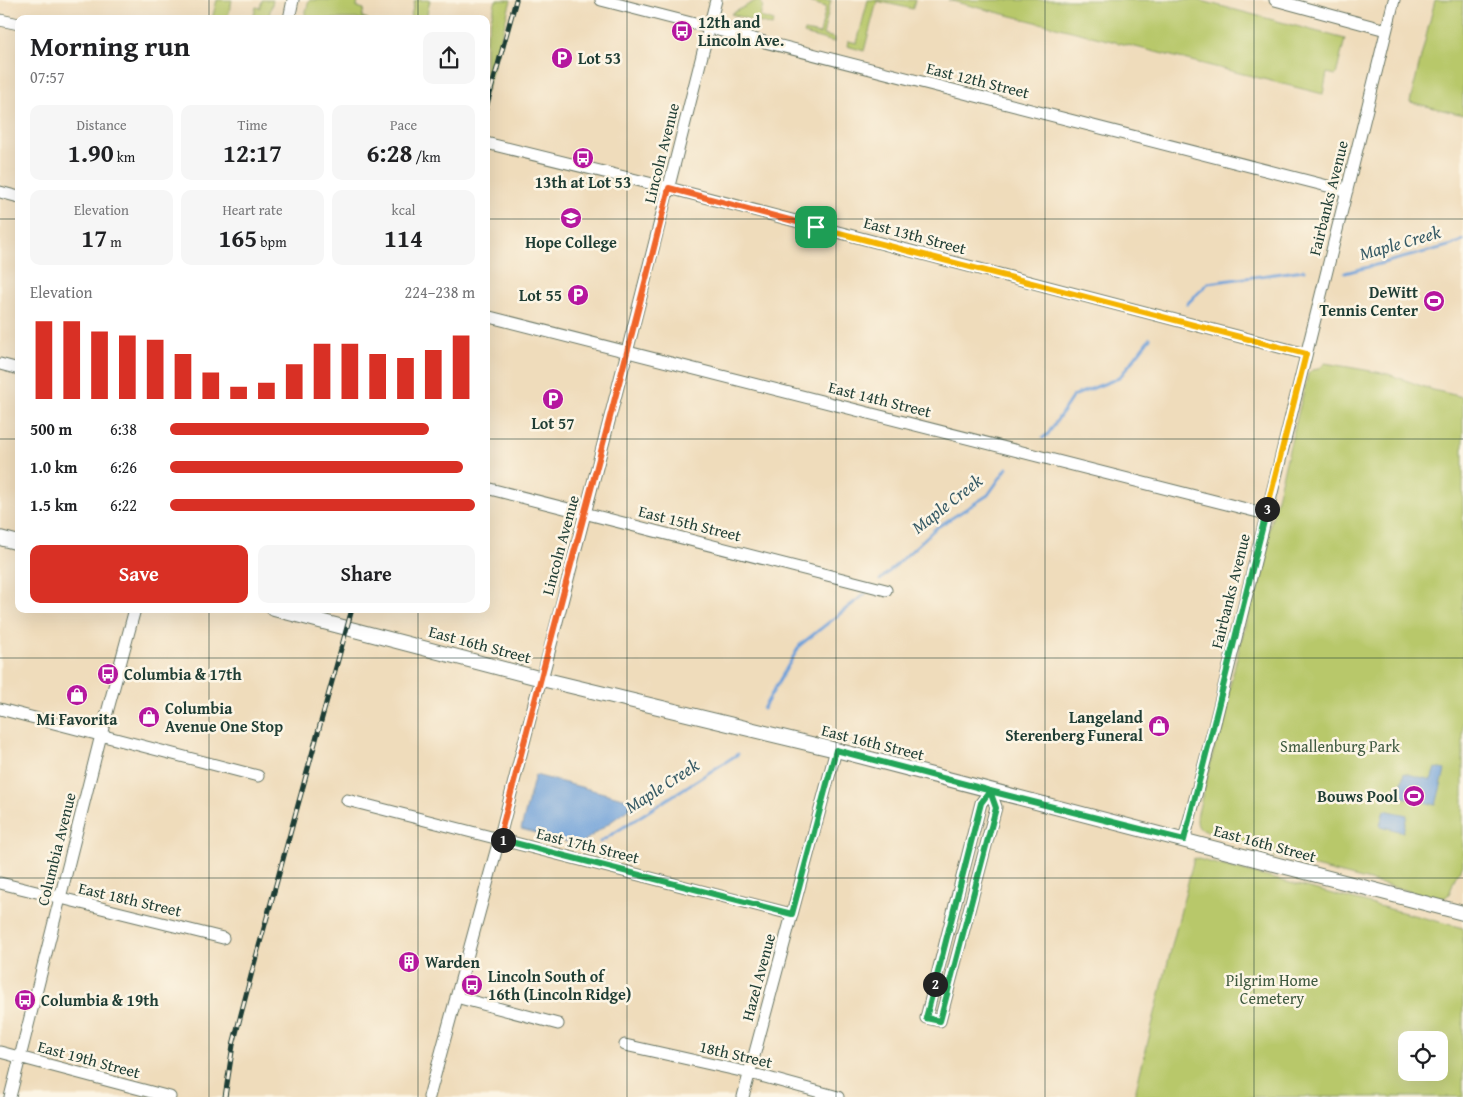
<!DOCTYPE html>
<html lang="en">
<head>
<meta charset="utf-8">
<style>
  :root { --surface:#fff; --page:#f6f6f6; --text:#202124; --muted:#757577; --accent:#d93025 }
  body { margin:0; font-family:"Gentium Book Plus",serif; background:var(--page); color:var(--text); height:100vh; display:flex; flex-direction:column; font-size:19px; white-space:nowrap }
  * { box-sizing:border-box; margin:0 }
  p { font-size:16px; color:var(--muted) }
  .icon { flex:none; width:28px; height:28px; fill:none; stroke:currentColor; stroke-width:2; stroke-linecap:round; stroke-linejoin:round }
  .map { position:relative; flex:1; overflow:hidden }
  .panel { position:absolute; left:15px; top:15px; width:475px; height:598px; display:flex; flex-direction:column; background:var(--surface); border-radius:10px; box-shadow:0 5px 20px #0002 }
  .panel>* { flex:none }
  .buttons { position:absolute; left:1398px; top:1031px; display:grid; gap:10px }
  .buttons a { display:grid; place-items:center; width:50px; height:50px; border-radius:10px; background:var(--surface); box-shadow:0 5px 20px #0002; font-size:25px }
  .pin { position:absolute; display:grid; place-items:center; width:42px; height:42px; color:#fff; margin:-21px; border-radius:10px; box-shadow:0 2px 8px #0006 }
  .km { position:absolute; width:25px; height:25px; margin:-12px; border-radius:50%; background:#222; color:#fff; font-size:14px; line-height:25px; text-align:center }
  .round { display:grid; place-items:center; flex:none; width:52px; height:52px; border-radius:10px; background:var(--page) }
  .summary { display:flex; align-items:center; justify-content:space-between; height:85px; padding:0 15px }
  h1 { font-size:28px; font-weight:700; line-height:38px }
  .metrics { display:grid; grid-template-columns:repeat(3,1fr); gap:8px; height:85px; padding:5px 15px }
  .metrics div { display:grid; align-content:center; border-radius:10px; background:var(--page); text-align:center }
  .metrics b { font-size:25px; font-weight:700 }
  .metrics small { font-size:14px; font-weight:400 }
  .metrics p { font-size:14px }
  .chart { height:140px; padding:10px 15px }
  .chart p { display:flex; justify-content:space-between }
  .chart svg { width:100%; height:90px; margin-top:5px; stroke:var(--accent); stroke-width:6 }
  .action { display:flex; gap:10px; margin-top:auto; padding:10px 15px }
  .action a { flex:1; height:58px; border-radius:10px; background:var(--accent); color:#fff; font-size:20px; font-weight:700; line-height:58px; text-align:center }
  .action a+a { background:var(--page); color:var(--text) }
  ul { padding:0 15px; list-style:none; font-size:16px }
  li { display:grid; grid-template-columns:80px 60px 1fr; align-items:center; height:38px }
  li i { height:12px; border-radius:6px; background:var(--accent) }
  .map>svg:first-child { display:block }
  .green { fill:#b8c86b; stroke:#6c8250; fill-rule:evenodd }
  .water { fill:#6ea0d9; stroke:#466e86 }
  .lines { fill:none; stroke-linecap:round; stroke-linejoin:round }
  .stream { stroke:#6ea0d9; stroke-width:3 }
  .minor-casing { stroke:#687563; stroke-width:13 }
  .major-casing { stroke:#687563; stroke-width:16 }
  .minor { stroke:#fff; stroke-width:11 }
  .major { stroke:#fff; stroke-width:14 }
  .rail-casing { stroke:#1f3d34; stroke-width:5 }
  .rail { stroke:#fcf5e5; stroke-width:3; stroke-dasharray:9; stroke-linecap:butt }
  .split-1-casing { stroke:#fff; stroke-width:10 }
  .split-2-casing { stroke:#fff; stroke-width:10 }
  .split-3-casing { stroke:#fff; stroke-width:10 }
  .split-4-casing { stroke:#fff; stroke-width:10 }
  .split-1 { stroke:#f0652b; stroke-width:6 }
  .split-2 { stroke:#22a559; stroke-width:6 }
  .split-3 { stroke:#22a559; stroke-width:6 }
  .split-4 { stroke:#f5b400; stroke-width:6 }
  .grid { fill:none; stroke:#1f3d34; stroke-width:1; stroke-opacity:0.55 }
  .labels { text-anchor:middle; stroke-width:5; stroke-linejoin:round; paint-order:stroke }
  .poi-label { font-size:16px; font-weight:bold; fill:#1f3d34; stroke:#fcf5e5; text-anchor:start }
  .street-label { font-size:16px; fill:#1f3d34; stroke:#fcf5e5 }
  .park-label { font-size:16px; fill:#3e593f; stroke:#fcf5e5 }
  .water-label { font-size:18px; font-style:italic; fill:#375b66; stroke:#fcf5e5 }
</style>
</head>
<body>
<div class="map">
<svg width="1463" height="1097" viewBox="0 0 1463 1097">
  <rect width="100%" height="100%" fill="#fcf5e5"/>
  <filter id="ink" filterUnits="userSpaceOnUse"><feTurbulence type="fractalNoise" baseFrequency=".02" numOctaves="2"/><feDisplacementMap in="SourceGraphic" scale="10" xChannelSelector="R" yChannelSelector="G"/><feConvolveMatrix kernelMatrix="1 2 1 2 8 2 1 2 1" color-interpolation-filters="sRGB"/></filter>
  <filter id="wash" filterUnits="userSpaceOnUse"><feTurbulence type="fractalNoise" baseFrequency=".0096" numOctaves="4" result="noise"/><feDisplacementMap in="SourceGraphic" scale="20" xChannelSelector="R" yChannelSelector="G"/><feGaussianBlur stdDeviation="1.12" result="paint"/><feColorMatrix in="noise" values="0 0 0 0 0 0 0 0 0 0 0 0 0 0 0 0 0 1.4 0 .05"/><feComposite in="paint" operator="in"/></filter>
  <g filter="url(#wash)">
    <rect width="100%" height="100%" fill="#efdcbb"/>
    <!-- green -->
    <path class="green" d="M217,0H232L227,19H212Z
      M262,0H273L268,19H253L256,7L260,8Z
      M309,0H358L357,7L364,9L362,17L368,19H304Z
      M415,0H430L426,19H410Z
      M496,0H511L486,94V38Z
      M757,0H762L761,4L763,6L760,17L774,21L772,26L731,14Z
      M803,0H831L823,35L835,38L834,42L804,34L805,31L820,34L826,7Z
      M868,0H915L913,9L877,1L864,51L847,46L848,41L857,43Z
      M948,0H1198L1345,39L1336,75L1327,73L1323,94Z
      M1435,0H1463V115L1410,102Z
      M1325,363L1388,374L1433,390L1463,397V865C1460,870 1456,875 1454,880C1450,890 1451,897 1440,899L1276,857L1230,838L1202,830C1197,827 1197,823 1197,817L1308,374L1312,370L1319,369Z
      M1194,858L1463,928V1097H1134ZM1406,1040H1439V1072H1406Z"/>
    <!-- water -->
    <path class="water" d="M1435,768L1445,770L1436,805L1399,796L1404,773L1431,780Z
      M535,775L638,802L579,845L521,829Z
      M1384,810L1407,815L1403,832L1380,826Z"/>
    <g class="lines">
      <!-- stream -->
      <path class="stream" d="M1345,273L1452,245L1463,240
        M1187,304L1208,283L1304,270
        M1043,438L1048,434L1073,396L1119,378L1150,338
        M880,580L936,528L988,495L1007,468
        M763,709L800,645L865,594
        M600,842L738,754"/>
    </g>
  </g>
  <g filter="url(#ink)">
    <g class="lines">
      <!-- minor casing -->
      <g class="minor-casing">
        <path id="minor" d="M601,0L1347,191
          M1275,0L1386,30
          M289,19L293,0
          M0,20L19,24
          M486,143L669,188L1306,354
          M0,192L19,197
          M486,316L1266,514
          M0,364L19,369
          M486,488L886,590
          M0,709L258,776
          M990,791L996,807L940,1021L926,1018L981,803Z
          M347,800L791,914
          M1184,840L1213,731L1394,0
          M0,883L223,938
          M456,997L558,1024
          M625,1045L750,1073L838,1097
          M0,1052L170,1097
          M10,1097L101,735L135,609
          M429,1097L499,840L537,692L542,679L627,352L716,0
          M743,1097L836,750"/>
      </g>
      <!-- major casing -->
      <g class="major-casing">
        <path id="major" d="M0,538L19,543
          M274,609L542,679L836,750L1463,913"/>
      </g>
      <!-- minor -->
      <use href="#minor" class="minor"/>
      <!-- major -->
      <use href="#major" class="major"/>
      <!-- rail casing -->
      <g class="rail-casing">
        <path id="rail" d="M486,108L516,0
          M225,1097L233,1045L253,968L352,609"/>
      </g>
      <!-- rail -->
      <use href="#rail" class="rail"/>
    </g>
  </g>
  <g class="lines" filter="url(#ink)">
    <!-- split-1 casing -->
    <g class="split-1-casing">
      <path id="split-1" d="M503,840H499C554,622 615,406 669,188L816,227"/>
    </g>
    <!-- split-2 casing -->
    <g class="split-2-casing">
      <path id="split-2" d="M503,840L792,914L836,750L984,789L990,791L981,803L935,984"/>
    </g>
    <!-- split-3 casing -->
    <g class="split-3-casing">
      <path id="split-3" d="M935,984L926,1018L940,1021L996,808L990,791L1184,840L1212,731L1267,509"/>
    </g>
    <!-- split-4 casing -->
    <g class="split-4-casing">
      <path id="split-4" d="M816,227L1306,354L1267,509"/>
    </g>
    <!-- split-1 -->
    <use href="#split-1" class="split-1"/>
    <!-- split-2 -->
    <use href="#split-2" class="split-2"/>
    <!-- split-3 -->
    <use href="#split-3" class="split-3"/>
    <!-- split-4 -->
    <use href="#split-4" class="split-4"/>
  </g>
  <!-- grid -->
  <path class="grid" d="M209,0V19M418,0V19M627,0V1097M836,0V1097M1045,0V1097M1254,0V1097M0,219H19M486,219H1463M0,439H19M486,439H1463M209,609V1097M418,609V1097M0,658H1463M0,878H1463"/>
  <!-- icons -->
  <defs>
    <g id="bus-disc" transform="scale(1.125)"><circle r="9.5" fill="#b5179e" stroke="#fcf5e5"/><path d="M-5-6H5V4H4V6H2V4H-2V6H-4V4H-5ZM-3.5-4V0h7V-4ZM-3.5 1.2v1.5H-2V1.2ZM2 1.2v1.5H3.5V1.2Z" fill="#fff"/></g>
    <g id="parking-disc" transform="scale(1.125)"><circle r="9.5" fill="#b5179e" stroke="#fcf5e5"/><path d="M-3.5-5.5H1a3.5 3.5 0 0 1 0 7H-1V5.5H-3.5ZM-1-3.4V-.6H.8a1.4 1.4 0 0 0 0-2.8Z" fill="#fff"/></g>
    <g id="university-disc" transform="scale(1.125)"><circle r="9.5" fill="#b5179e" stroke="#fcf5e5"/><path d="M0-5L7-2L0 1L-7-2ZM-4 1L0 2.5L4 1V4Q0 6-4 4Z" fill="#fff"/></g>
    <g id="stadium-disc" transform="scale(1.125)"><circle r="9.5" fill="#b5179e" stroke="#fcf5e5"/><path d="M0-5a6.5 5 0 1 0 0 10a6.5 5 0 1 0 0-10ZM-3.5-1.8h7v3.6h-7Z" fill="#fff"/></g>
    <g id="shop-disc" transform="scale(1.125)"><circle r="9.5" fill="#b5179e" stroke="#fcf5e5"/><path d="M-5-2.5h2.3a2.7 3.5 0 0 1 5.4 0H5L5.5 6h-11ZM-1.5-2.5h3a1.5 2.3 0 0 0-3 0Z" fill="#fff"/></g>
    <g id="building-disc" transform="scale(1.125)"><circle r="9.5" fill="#b5179e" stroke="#fcf5e5"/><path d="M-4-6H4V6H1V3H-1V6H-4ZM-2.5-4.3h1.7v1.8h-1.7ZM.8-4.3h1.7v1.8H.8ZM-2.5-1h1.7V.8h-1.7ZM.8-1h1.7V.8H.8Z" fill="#fff"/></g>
  </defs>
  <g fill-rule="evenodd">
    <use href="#bus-disc" x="682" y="31"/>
    <use href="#parking-disc" x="562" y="58"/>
    <use href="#bus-disc" x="583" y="158"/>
    <use href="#university-disc" x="571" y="218"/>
    <use href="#parking-disc" x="578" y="295"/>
    <use href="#stadium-disc" x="1434" y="301"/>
    <use href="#parking-disc" x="553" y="399"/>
    <use href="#bus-disc" x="108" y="674"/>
    <use href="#shop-disc" x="77" y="695"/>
    <use href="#shop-disc" x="149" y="717"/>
    <use href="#shop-disc" x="1159" y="726"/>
    <use href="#stadium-disc" x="1414" y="796"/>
    <use href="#building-disc" x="409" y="962"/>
    <use href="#bus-disc" x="472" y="985"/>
    <use href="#bus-disc" x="25" y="1000"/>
  </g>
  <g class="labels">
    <!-- poi labels -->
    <g class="poi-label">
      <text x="698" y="28">12th and<tspan x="698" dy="18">Lincoln Ave.</tspan></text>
      <text x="578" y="64">Lot 53</text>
      <text x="583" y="188" text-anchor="middle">13th at Lot 53</text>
      <text x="571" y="248" text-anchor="middle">Hope College</text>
      <text x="1418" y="298" text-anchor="end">DeWitt<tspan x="1418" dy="18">Tennis Center</tspan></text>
      <text x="562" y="301" text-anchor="end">Lot 55</text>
      <text x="553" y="429" text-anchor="middle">Lot 57</text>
      <text x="124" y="680">Columbia &amp; 17th</text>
      <text x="165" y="714">Columbia<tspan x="165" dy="18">Avenue One Stop</tspan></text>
      <text x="1143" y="723" text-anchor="end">Langeland<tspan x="1143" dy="18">Sterenberg Funeral</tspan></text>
      <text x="77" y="725" text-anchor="middle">Mi Favorita</text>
      <text x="1398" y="802" text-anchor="end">Bouws Pool</text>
      <text x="425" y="968">Warden</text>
      <text x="488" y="982">Lincoln South of<tspan x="488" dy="18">16th (Lincoln Ridge)</tspan></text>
      <text x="41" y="1006">Columbia &amp; 19th</text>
    </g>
    <!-- street labels -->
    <g class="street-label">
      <text transform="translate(978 80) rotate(14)" y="6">East 12th Street</text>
      <text transform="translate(661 153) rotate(-76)" y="6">Lincoln Avenue</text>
      <text transform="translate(1328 198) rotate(-76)" y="6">Fairbanks Avenue</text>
      <text transform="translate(915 235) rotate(15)" y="6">East 13th Street</text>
      <text transform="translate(880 399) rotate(14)" y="6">East 14th Street</text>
      <text transform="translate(690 523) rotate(14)" y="6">East 15th Street</text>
      <text transform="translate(560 545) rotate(-75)" y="6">Lincoln Avenue</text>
      <text transform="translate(1230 591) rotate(-76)" y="6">Fairbanks Avenue</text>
      <text transform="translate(480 644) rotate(15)" y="6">East 16th Street</text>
      <text transform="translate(873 742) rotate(14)" y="6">East 16th Street</text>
      <text transform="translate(1265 843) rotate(15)" y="6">East 16th Street</text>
      <text transform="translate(588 845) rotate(14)" y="6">East 17th Street</text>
      <text transform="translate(56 849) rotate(-76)" y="6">Columbia Avenue</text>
      <text transform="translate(130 899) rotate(13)" y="6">East 18th Street</text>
      <text transform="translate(758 977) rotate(-75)" y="6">Hazel Avenue</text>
      <text transform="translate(736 1054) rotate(13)" y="6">18th Street</text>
      <text transform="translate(89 1059) rotate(15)" y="6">East 19th Street</text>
    </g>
    <!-- park labels -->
    <g class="park-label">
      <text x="1340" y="752">Smallenburg Park</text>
      <text x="1272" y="986">Pilgrim Home<tspan x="1272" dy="18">Cemetery</tspan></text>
    </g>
    <!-- water labels -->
    <g class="water-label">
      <text transform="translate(1400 243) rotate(-16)" y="6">Maple Creek</text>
      <text transform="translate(947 504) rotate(-38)" y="6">Maple Creek</text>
      <text transform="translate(662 786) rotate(-33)" y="6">Maple Creek</text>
    </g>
  </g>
</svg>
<div class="buttons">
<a><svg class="icon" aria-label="locate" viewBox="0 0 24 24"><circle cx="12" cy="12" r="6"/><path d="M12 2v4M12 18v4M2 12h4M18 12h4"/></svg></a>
</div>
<div class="pin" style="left:816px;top:227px;background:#1e9e55"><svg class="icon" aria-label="arrive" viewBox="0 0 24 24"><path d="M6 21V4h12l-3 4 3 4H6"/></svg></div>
<b class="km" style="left:503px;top:840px">1</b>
<b class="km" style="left:935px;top:984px">2</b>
<b class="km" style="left:1267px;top:509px">3</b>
<section class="panel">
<div class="summary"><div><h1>Morning run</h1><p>07:57</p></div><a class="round"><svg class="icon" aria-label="share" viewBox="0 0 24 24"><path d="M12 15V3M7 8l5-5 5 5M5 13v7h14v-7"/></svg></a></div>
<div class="metrics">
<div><p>Distance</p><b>1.90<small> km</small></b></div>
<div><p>Time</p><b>12:17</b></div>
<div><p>Pace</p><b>6:28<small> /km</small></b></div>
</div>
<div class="metrics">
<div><p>Elevation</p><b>17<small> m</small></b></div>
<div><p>Heart rate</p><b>165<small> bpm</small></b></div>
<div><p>kcal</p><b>114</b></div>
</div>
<div class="chart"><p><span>Elevation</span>224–238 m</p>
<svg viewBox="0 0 160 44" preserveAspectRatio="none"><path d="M5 44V6M15 44V6M25 44V11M35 44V13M45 44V15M55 44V22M65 44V31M75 44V38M85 44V36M95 44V27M105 44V17M115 44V17M125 44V22M135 44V24M145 44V20M155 44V13"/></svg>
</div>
<ul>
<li><b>500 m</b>6:38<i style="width:85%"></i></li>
<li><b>1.0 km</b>6:26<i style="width:96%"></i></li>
<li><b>1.5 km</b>6:22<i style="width:100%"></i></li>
</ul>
<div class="action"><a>Save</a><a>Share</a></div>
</section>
</div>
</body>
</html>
